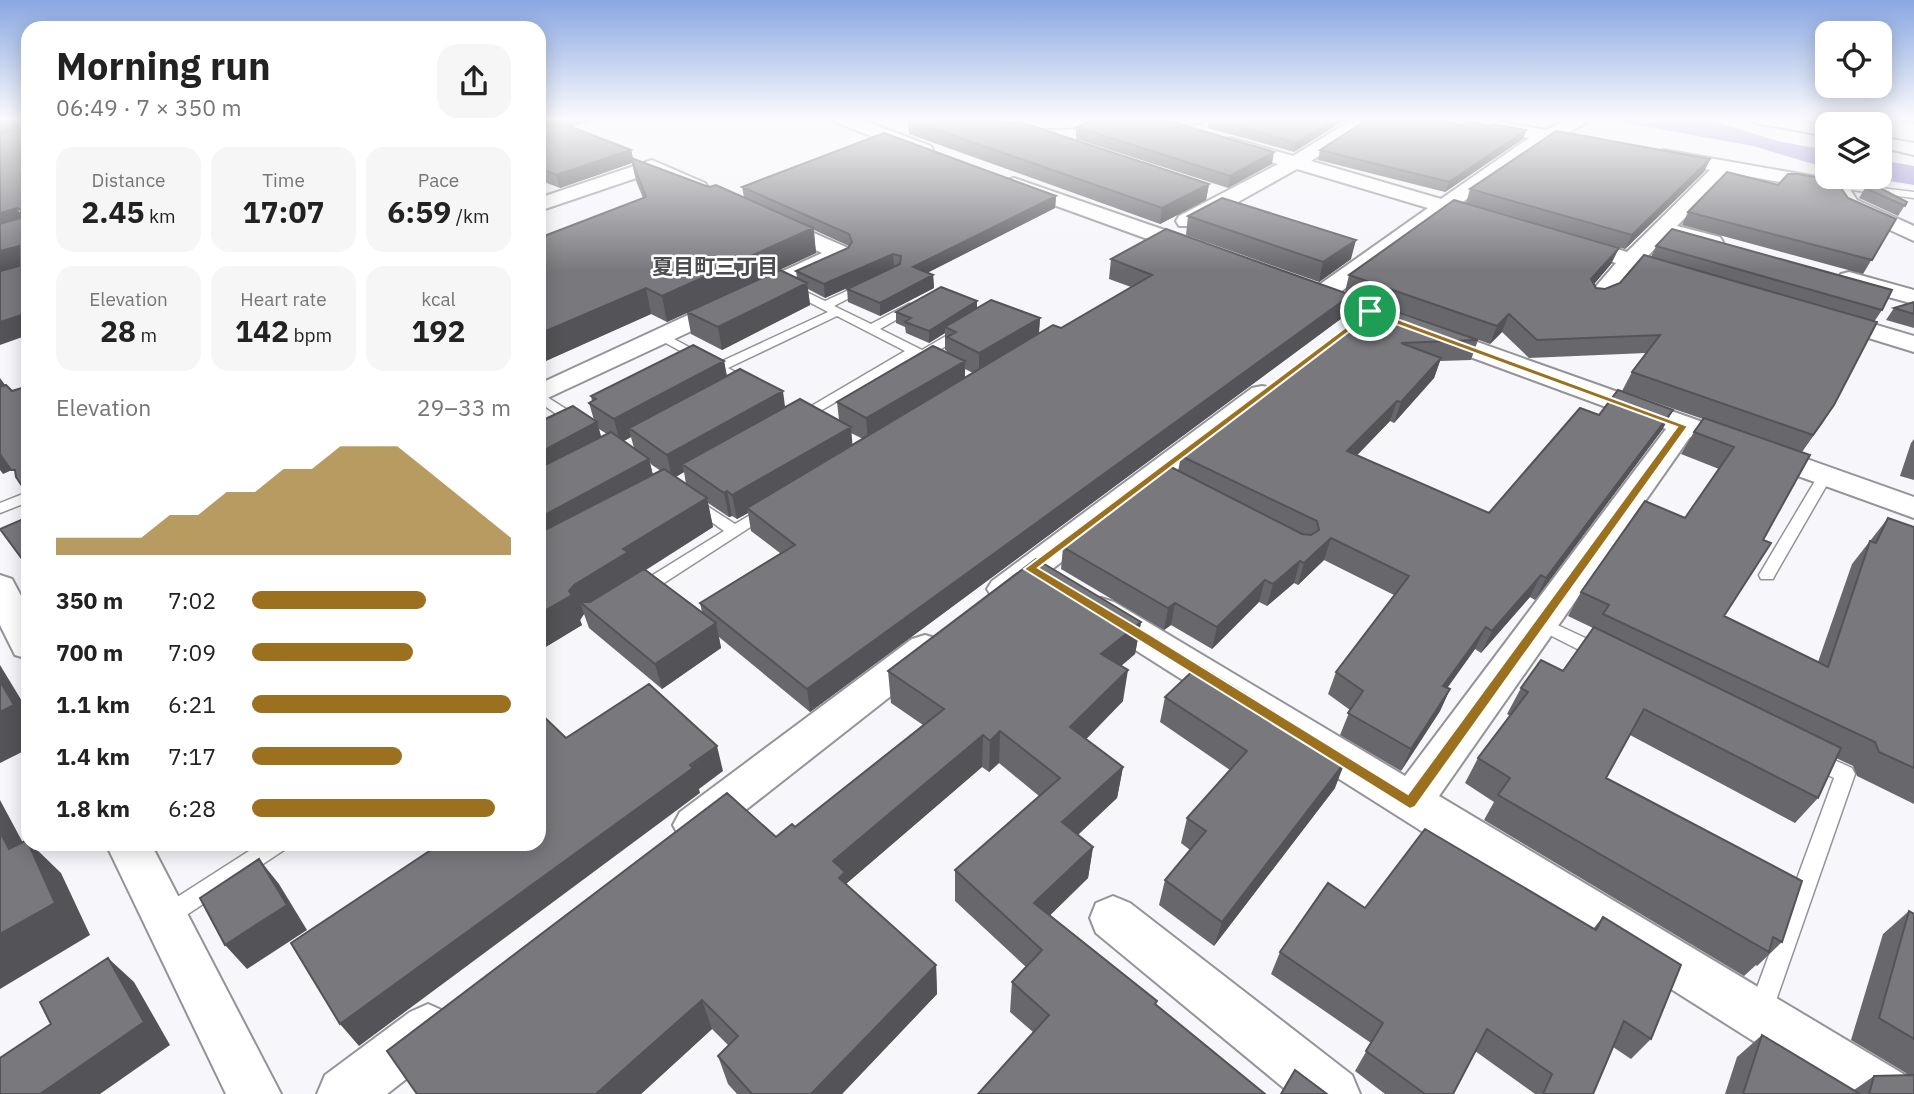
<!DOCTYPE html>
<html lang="en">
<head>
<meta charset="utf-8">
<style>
  :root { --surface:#fff; --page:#f6f6f6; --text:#222; --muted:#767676; --accent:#9b711f }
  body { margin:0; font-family:"IBM Plex Sans","Noto Sans JP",sans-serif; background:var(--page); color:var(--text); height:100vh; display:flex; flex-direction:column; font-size:26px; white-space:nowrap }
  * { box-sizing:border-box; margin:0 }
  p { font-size:23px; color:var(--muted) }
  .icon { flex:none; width:38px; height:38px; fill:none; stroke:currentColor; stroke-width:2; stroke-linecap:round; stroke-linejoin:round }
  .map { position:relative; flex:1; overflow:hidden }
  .details { position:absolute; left:21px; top:21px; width:525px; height:830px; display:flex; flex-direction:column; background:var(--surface); border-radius:21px; box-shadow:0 4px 18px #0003 }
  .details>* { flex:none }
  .fabs { position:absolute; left:1815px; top:21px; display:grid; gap:14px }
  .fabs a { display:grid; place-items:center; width:77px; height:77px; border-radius:14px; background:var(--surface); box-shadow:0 4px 18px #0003; font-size:35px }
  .pin { position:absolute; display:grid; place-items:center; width:60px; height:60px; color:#fff; margin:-30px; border:4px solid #fff; border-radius:50%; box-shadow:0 2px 7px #0007 }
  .round { display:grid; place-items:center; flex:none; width:74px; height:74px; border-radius:21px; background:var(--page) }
  .headline { display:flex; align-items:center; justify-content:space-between; height:119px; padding:0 35px }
  h1 { font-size:38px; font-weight:700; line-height:52px }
  .metrics { display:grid; grid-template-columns:repeat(3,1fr); gap:10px; height:119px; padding:7px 35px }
  .metrics div { display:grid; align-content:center; border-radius:18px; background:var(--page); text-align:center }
  .metrics b { font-size:30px; font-weight:700 }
  .metrics small { font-size:19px; font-weight:400 }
  .metrics p { font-size:19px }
  .chart { height:196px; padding:14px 35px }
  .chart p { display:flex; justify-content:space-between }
  .chart svg { width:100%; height:126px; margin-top:7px; fill:var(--accent); opacity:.7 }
  ul { padding:0 35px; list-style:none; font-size:23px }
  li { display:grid; grid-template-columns:112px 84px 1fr; align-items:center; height:52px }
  li i { height:18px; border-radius:9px; background:var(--accent) }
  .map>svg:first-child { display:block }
  .water { fill:#9c94d8 }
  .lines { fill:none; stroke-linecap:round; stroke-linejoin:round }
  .lane-casing { stroke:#949498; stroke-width:3 }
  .street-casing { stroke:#949498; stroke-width:4 }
  .lane { fill:#fff; fill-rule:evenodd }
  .street { fill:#fff; fill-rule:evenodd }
  .wall { fill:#67676c; fill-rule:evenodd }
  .shaded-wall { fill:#545458 }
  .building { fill:#78787d; stroke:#545458; stroke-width:2 }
  .route { fill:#9b711f; stroke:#fff; stroke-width:2; fill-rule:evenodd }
  .labels { text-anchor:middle; stroke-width:5; stroke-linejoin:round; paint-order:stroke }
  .far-neighbourhood-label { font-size:21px; font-weight:bold; fill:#4c4c50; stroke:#fff }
</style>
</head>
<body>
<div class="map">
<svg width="1914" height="1094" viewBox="0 0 1914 1094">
  <rect width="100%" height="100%" fill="#f6f6fb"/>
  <!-- water -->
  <path class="water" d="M1599,118H1704L1777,141L1827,150V168L1753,146Z
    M1880,160L1914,166V185L1864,177H1880Z"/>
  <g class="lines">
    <!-- lane casing -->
    <g class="lane-casing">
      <path id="lane" d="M1838,183L1914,192V198L1835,188L1833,186Z
        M864,283L874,285L834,306L871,324L909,304H917V308L880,329L922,350L958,329H966L968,332L927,358L915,356L803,421H793L791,418L905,351L837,316L728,368L752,381L753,384L747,388L655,337L657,334H665L718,363L828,312L786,290V286H794L825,301Z
        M539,392L582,419L584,422L582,425H572L539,402Z
        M1825,472L1832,476L1775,575L1773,579H1761L1759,575L1818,476Z
        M28,492V502L0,513V503Z
        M693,497L735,524L762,508H772L775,511L647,594H635L633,590L635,586L724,531L688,505L686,502Z
        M1540,617L1607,648L1610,653L1607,658H1595L1534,627L1531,623L1534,619Z
        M1812,750L1852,768L1855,774L1772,1012L1768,1020L1760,1024L1752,1020L1748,1012L1834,778L1805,764L1802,758L1805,752Z
        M260,844H287L284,850L173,924L165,927L157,924L154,917L157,910Z"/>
    </g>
    <!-- street casing -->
    <g class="street-casing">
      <path id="street" d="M832,118H857L931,146L933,150L924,156L917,154L835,122Z
        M949,118H1208L1199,123C1163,124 966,136 949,118Z
        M1355,118H1377L1311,161L1441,199L1529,138L1448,123L1439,118H1479L1546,130L1571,118H1594L1567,134L1601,140L1603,144L1594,150L1550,142L1536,149L1460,204L1496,215L1500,219L1496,223L1489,225L1447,213L1339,293L1914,497V518L1690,437L1439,796L1905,1075L1913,1094H1837L1088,620L1083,611L1088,602L1101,598L1114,602L1405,776L1666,429L1299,294L1295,289L1299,284L1307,282L1319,285L1428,208L1297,169L1195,226H1179L1176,221L1179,216L1278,164L1224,148L1222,144L1224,140L1231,138L1293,156Z
        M1747,118H1786L1827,126V136L1756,123Z
        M1880,137L1914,143V155L1880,147Z
        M1664,150L1845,182L1857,200L1914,226V241L1842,208L1831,191L1729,173L1677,226L1720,237L1723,242L1720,247L1712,249L1666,237L1646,258L1688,270L1692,275L1688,280L1680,282L1636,269C1623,284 1611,308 1589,303L1586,298L1616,263L1566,248L1563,243L1566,238L1574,236L1627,252L1710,170L1657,160L1655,156L1657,152Z
        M652,160L705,183L708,187L705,191H691L651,173L539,211V198Z
        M1014,178L1205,244L1208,249L1205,254H1189L1007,188L1004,184L1007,180Z
        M773,215L848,248L851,253L848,258L539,402V384L822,253L765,226L762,221L765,216Z
        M1849,272L1914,290V304L1841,284L1837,279L1841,274Z
        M1829,311L1914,336V352L1820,323L1817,318L1820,313Z
        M1262,386L1272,388L1276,394L1272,400L1016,597L1004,601L992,597L987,589L992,581L1252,388Z
        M0,575L12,579L28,609V659L15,655L0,625Z
        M925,635L938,639L944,649L938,659L710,838L695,844L680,838L673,825L680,812L912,639Z
        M106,844H151L281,1094H226Z
        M1113,896L1130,903L1352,1075L1360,1094H1291L1096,933L1090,918L1096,903Z
        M428,1004L446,1012L454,1030L446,1048L387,1094H317L325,1075L410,1012Z"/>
    </g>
    <!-- lane -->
    <use href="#lane" class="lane"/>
    <!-- street -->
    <use href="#street" class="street"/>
  </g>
  <!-- wall -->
  <path class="wall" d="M539,118H598L571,127L631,150L633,159L709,187L744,197L742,187L1056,196L1055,208L927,273L933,275L934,288L880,316L848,302L847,289L888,269L825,298L808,289L810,305L722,350L691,334L687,313L667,322L651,314L539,364L643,198L636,181L632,163L560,188L539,180ZM814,230L849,246L848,248L796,271L797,278L760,279L816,253Z
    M721,118H742L731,122Z
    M1209,118H1348L1294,152L1208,128Z
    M1805,118H1851L1846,124H1833Z
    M1880,118H1914V124Z
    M908,120L1209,184L1206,200L1160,224L909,134Z
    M1113,120L1272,164L1228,188L1076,139V127Z
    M1461,125L1490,126L1526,130L1523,139L1445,192L1318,160L1320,150Z
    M1710,159L1704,172L1625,249L1466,203L1470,189Z
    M1778,185L1848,198L1896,219L1863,274L1682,225L1688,212Z
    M1865,188L1907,202L1898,216L1859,198Z
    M1188,216L1351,259L1319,282L1186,235Z
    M1656,246L1882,310L1874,322L1834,405L1802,452L1763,540L1724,616L1818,662L1852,564L1888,518L1914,527V804L1857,776L1853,766L1836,758L1818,798L1795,823L1630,735L1606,778L1782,942L1757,966L1756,965L1744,976L1484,820L1494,802L1465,783L1478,758L1510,716L1507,714L1521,688L1563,671L1593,628L1568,616L1581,592L1685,518L1719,469L1681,454L1694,432L1703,419L1622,391L1632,372L1646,353L1529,358L1502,332L1490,344L1345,292L1349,275L1619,248L1611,264L1594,284L1596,288L1867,320L1651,257Z
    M1111,259L1346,315L810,712L719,637L721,648L662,689L589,628L584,614L580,620L582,625L539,651L594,420L589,403L592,401L591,396L724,361L727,376L785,408L839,420L837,402L947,353V351L945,350V333L929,343L906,333L905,327L896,323V312L977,301V308L1040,318L1039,334L1061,328L1131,287L1109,279ZM965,369L973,373L965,378ZM599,429L607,434L601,437ZM851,433L863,439L852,446ZM631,437L634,448L624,441ZM650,463L652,465L661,471L653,475ZM684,472L686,484L676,477ZM708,503L729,517L732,516L737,519L748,513L751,531L780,553L700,603L702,612L646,570L713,527Z
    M1914,302V328L1886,320L1894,308Z
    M1378,305L1478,340L1471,360L1440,361L1434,378L1394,423L1390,421L1357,455L1489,513L1599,415L1673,410L1662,430L1535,600L1530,597L1481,653L1475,649L1447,688L1450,689L1440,711L1401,771L1340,735L1350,710L1328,694L1336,672L1394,595L1324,560L1298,585L1294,583L1267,606L1259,602L1212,649L1171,625L1164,630L1061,569L1063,547L1178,471L1181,456Z
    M1914,439V480L1900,476L1911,443Z
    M1141,622L1135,654L1121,666L1123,701L1086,739L1123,767L1117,798L1078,835L1093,847L1088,878L1050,915L1157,1001L1033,1032L1010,1012L1012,982L1026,967L955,901V870L1039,796L999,763L989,772L982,767L847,883V885L936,965L937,994L842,1094H737L728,1084L718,1056L729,1046L712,1029L641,1094L776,837L795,827L923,725L891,703L888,671Z
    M1165,697L1249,703L1335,788L1214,946L1159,905L1165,880L1190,850L1181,843L1187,818L1230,770L1160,722Z
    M1365,908L1593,929L1603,917L1651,1039L1631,1059L1613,1047L1593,1094H1535L1475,1051L1453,1094H1385L1355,1071L1371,1043L1271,974L1280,952Z
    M1909,911L1914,914V1094H1725L1737,1057L1762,1035L1854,1090L1874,1076L1907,1075L1906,1073L1851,1040L1883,934Z"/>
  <!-- shaded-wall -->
  <path class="shaded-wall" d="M8,118H20L28,131L0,135V119Z
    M554,118H598L554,132L551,119Z
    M731,118H742L731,122Z
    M1335,118H1348L1294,152L1296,143Z
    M1526,130L1523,139L1445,192L1449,182Z
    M631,150L634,163L631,158L632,163L560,188L556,175Z
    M1274,152L1272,164L1228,188L1230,176Z
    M1710,159L1704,172L1625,249L1632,235Z
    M1209,184L1206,200L1160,224L1162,208Z
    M1056,196L1055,208L913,280V267Z
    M17,208L27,224L0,232V213Z
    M813,228L816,253L667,322L662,296Z
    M1356,240L1351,259L1319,282L1323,262Z
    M19,246L28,263L0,271V251Z
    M1619,248L1611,264L1584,296L1591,279Z
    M893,254L894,267L825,298L824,284Z
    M933,275L934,288L880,316V303Z
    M807,283L810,305L722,350L718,327Z
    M646,288L651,314L539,364V334Z
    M1351,295L1346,315L810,712L807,689Z
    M977,301V313L945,327V333L929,343V331Z
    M28,313V335L0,345V322Z
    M1509,314L1502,332L1490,344L1497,326Z
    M1040,318L1038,340L979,376V353Z
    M1441,358L1434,378L1394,423L1401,402Z
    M724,361L728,384L629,428L631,437L620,443L614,419Z
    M965,361V384L868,442L866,418Z
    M0,378L11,393L0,398Z
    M783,391L786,414L682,464L684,472L672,479L667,455Z
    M1397,401L1390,421L1341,472L1347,451Z
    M1834,405L1822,424L1800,454L1813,435Z
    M1673,410L1662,430L1535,600L1546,578Z
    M597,422L605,451L539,487V453Z
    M851,427L853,451L747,508L748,513L737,519L732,495Z
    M0,454L12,470L3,474L0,470Z
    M649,459L656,488L539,553V518Z
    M727,491L732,516L729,517L724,493Z
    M707,498L713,527L634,577L590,611L580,602L584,614L580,620L582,625L539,651V614L569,591L574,585L623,549Z
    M1331,538L1324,560L1298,585L1304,563Z
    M1300,561L1294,583L1267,606L1273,584Z
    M1541,575L1530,597L1481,653L1492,631Z
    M1265,580L1259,602L1212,649L1217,627Z
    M1175,603L1171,625L1164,630L1168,608Z
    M1141,622L1135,654L1097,686L1101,654Z
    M716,623L721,648L662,689L655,664Z
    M1486,627L1475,649L1433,708L1443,686Z
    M0,665L28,711V749L0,763Z
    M1128,670L1123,701L1067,759L1070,727Z
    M1450,689L1440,711L1401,771L1411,749Z
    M1000,731L999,763L989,772L990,741Z
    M983,735L982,767L847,883L849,903L833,861Z
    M717,746L723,771L699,789L700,793L359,1046L340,1024Z
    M1345,762L1335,788L1214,946L1222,922Z
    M1123,767L1117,798L1058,853L1062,822Z
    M0,800L44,882L9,849L0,832Z
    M29,844H31L61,873L90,935L0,989V934Z
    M1093,847L1088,878L1032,933L1034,903Z
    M259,859L279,884L307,930L247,969L225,945Z
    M108,958L134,982L170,1045L100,1094H40Z
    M936,965L937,994L842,1094H811Z
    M702,1000L712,1029L641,1094H596Z"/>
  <!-- building -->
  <path class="building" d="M21,118H28V313L0,322V271L19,266V246L0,251V224L20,218L21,210L17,208L0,213V134L22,129V119Z
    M539,118H554L551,119L631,150L556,175L539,168Z
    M913,118H988L1009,124L1017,121L1209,184L1162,208L908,120Z
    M1100,118L1113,120L1118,118H1159L1274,152L1230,176L1076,127Z
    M1209,118H1335L1296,143Z
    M1370,118H1430L1461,125L1468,121L1490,126L1493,124L1526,130L1449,182L1320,150Z
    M1556,131L1710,159L1632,235L1470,189Z
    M884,133L1056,196L913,267L933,275L880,303L847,289L900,264L901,256L893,254L824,284L796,271L848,248L852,242L849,234L742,187Z
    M631,158L709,187L716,185L813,228L662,296L646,288L539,334V238L646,197Z
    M1727,172L1778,185L1788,174H1798L1836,181L1848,198L1896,219L1872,260L1688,212Z
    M1865,188H1880L1907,202L1905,206Z
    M1222,198L1356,240L1323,262L1188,216Z
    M1454,200L1619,248L1591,279L1596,288L1605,289L1620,283L1644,255L1877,322L1834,405L1813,435L1632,372L1660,335L1537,340L1509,314L1497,326L1349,275Z
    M1166,229L1351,295L807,689L700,603L795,545L747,508L1053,325L1061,328L1152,275L1111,259Z
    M1672,229L1892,290L1882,310L1656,246Z
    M780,270L807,283L718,327L687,312Z
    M941,287L977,301L929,331L905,322L911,318L896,312Z
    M991,300L1040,318L979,353L947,337L956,332L945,327Z
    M1914,302V314L1894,308Z
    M1378,305L1478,340L1401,343L1441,358L1401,402L1397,401L1347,451L1489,513L1580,408L1599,415L1618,390L1673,410L1546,578L1541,575L1492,631L1486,627L1443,686L1450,689L1411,749L1348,713L1363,691L1336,672L1409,576L1331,538L1304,563L1300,561L1273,584L1265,580L1217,627L1175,603L1168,608L1063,547L1169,466L1302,534L1311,535L1319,530L1317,521L1181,456Z
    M693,345L724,361L614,419L589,403L596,399L591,396Z
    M933,346L965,361L866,418L837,402Z
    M740,369L783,391L667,455L629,428Z
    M6,385L12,391L28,386V495L16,477L15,470H11L0,454V387Z
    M800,399L851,427L732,495L727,491L724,493L682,464Z
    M573,406L597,422L539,453V422Z
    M1704,418L1810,455L1763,540L1771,543L1724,616L1828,667L1870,541L1876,543L1888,518L1914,527V768L1879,752L1875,742L1603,614L1609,605L1581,592L1645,501L1685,518L1734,447L1694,432Z
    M611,432L649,459L539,518V468Z
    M664,469L707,498L623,549L628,552L574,585L569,591L572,595L539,614V533Z
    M28,517V567L0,529Z
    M1036,559L1141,622L1101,654L1128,670L1070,727L1123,767L1062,822L1093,847L1034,903L1157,1001L1155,1004L1265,1094H978L1049,1015L1012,982L1042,950L955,870L1060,778L1000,731L990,741L983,735L833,861L845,872L839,878L936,965L811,1094H752L718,1056L738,1036L702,1000L596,1094H417L387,1051L727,793L776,837L792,824L795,827L944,709L888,671Z
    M644,569L716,623L655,664L580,602H590Z
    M1594,627L1841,748L1818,798L1644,709L1606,778L1802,881L1782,942L1773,937L1769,952L1498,795L1510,778L1478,758L1528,692L1521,688L1541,660L1563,671Z
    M1199,665L1251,697L1246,701L1345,762L1222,922L1165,880L1206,831L1187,818L1247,751L1165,697Z
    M0,681L14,705L0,712Z
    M649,684L717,746L690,765L693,768L340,1024L291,943L440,844H539V712L566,738Z
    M1425,829L1596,930L1603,917L1681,965L1651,1039L1624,1021L1593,1094H1543L1552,1074L1487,1029L1453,1094H1425L1366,1051L1383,1023L1280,952L1328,883L1365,908Z
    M0,832L9,849L27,840L55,903L0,934Z
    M259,859L287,905L225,945L200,898Z
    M1909,911L1914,914V1039L1879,1018Z
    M108,958L144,1022L40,1094H0V1058L51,1024L40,1002Z
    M1762,1035L1860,1094H1743Z
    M1295,1070L1327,1094H1281Z
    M1914,1075V1094H1869L1874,1076Z"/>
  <!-- sky -->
  <linearGradient id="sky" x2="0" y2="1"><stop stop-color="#89a7e2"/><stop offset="0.44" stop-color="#fbfbfd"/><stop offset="1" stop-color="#fbfbfd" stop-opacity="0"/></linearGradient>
  <rect width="1914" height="271" fill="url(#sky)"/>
  <!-- route -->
  <path class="route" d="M1370,309L1688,426L1415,807L1410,809L1024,569ZM1371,315L1677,427L1408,794L1149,634L1038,568Z"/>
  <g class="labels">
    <!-- far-neighbourhood labels -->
    <g class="far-neighbourhood-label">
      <text x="715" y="274">夏目町三丁目</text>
    </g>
  </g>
</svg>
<div class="fabs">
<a><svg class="icon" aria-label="locate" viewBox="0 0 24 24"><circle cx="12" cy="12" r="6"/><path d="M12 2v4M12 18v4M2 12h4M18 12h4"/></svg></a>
<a><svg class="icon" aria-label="layers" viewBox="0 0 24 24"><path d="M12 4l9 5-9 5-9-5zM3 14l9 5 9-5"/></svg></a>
</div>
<div class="pin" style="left:1370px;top:311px;background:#1e9e55"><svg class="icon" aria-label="arrive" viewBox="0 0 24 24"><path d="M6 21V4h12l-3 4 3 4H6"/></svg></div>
<section class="details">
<div class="headline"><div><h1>Morning run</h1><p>06:49 · 7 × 350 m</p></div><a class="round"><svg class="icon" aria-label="share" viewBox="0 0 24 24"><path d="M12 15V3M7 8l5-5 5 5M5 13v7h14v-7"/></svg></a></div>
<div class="metrics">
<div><p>Distance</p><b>2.45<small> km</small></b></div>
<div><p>Time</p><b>17:07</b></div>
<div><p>Pace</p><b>6:59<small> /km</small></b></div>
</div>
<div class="metrics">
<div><p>Elevation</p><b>28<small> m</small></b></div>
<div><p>Heart rate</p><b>142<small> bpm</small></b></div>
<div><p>kcal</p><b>192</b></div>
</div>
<div class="chart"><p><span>Elevation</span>29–33 m</p>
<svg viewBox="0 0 160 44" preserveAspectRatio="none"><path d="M0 44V38L10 38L20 38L30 38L40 30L50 30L60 22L70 22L80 14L90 14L100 6L110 6L120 6L130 14L140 22L150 30L160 38V44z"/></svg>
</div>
<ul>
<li><b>350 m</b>7:02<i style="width:67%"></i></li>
<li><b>700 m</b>7:09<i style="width:62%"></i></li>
<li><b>1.1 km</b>6:21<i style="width:100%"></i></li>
<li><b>1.4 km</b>7:17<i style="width:58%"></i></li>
<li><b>1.8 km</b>6:28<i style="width:94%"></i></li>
</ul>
</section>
</div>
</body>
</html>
